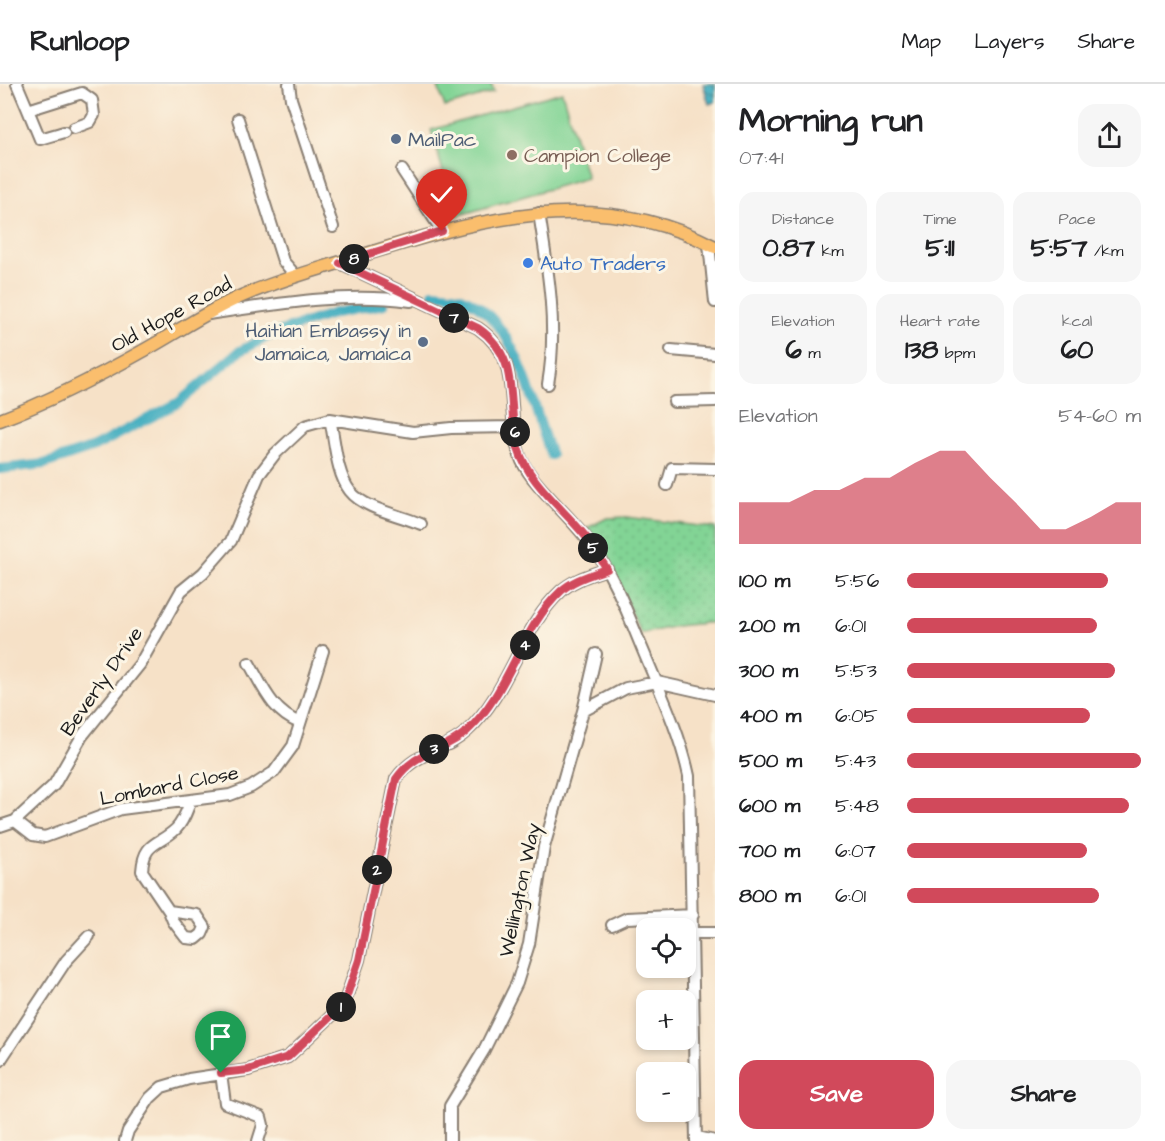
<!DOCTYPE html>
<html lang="en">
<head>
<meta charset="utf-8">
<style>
  :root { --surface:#fff; --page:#f6f6f6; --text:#202124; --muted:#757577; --line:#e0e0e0; --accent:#d1495b }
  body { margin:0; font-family:"Architects Daughter",sans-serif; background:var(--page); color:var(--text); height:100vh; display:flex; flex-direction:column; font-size:22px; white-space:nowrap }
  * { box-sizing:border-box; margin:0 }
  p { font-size:20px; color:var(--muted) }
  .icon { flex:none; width:33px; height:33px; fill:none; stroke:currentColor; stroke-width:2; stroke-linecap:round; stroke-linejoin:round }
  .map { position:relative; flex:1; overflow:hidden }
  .panel { display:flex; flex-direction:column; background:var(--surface); width:450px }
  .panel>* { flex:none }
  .buttons { position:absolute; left:636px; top:834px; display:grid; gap:12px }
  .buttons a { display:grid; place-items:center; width:60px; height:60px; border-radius:12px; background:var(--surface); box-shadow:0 3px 9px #0003; font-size:30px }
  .pin { position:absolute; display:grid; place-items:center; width:51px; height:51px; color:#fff; margin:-62px -26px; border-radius:50% 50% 50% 0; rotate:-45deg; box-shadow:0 0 6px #0007 }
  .pin .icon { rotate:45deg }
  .km { position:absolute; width:30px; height:30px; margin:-15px; border-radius:50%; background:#222; color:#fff; font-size:16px; line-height:30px; text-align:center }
  .round { display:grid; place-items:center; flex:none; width:63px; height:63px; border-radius:18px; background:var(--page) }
  .overview { display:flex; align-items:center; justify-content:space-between; height:102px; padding:0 24px }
  h1 { font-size:33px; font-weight:700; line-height:45px }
  .metrics { display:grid; grid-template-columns:repeat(3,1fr); gap:9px; height:102px; padding:6px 24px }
  .metrics div { display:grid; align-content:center; border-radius:15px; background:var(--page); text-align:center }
  .metrics b { font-size:26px; font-weight:700 }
  .metrics small { font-size:16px; font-weight:400 }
  .metrics p { font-size:16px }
  .chart { height:168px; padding:12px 24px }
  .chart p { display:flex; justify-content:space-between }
  .chart svg { width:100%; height:108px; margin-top:6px; fill:var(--accent); opacity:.7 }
  .cta { display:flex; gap:12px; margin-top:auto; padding:12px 24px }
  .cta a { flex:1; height:69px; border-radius:18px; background:var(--accent); color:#fff; font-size:24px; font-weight:700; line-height:69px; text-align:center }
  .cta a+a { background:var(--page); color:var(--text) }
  ul { padding:0 24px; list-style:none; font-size:20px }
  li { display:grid; grid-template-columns:96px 72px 1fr; align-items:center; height:45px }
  li i { height:15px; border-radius:8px; background:var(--accent) }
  header { display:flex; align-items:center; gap:36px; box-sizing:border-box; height:84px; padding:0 30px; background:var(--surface); border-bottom:2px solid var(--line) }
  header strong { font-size:28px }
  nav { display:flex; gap:33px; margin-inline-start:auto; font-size:21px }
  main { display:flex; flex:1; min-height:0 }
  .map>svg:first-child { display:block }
  .grass { fill:url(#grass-dots); stroke:#4f7858; stroke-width:1.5 }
  .garden { fill:#82d495; stroke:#4f7858; stroke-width:1.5 }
  .water { fill:url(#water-waves); stroke:#2f646e; stroke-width:1.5 }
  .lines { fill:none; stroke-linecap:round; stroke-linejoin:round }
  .canal { stroke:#42adc0; stroke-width:10 }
  .minor-casing { stroke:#897e72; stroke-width:14 }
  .major-casing { stroke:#897e72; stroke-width:15 }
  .minor { stroke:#fff; stroke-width:10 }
  .major { stroke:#fabe6d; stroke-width:12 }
  .route-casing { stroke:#fff; stroke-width:12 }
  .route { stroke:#d1495b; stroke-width:8 }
  .service-dot { fill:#5c6f8a; stroke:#fcf5e5; stroke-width:2 }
  .education-dot { fill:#8d6e63; stroke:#fcf5e5; stroke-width:2 }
  .shop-dot { fill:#3f7fe0; stroke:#fcf5e5; stroke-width:2 }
  .labels { text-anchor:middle; stroke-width:6; stroke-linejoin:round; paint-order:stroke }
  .service-label { font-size:20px; fill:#4e5e75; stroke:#fcf5e5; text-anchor:start }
  .education-label { font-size:20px; fill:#785e54; stroke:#fcf5e5; text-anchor:start }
  .shop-label { font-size:20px; fill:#366cbe; stroke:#fcf5e5; text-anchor:start }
  .street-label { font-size:20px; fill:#1c1c1c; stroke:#fcf5e5 }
</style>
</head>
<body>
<header>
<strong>Runloop</strong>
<nav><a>Map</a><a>Layers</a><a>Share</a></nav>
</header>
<main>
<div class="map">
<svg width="715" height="1057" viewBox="0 0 715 1057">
  <defs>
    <pattern id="grass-dots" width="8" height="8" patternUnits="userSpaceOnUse" patternTransform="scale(1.5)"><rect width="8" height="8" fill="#82d495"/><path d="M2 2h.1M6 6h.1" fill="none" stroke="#70b580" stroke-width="1.8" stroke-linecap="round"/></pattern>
    <pattern id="water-waves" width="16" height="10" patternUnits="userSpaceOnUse" patternTransform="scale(1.5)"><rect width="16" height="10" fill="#42adc0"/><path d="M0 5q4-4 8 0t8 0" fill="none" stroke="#368c9b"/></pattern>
  </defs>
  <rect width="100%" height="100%" fill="#fcf5e5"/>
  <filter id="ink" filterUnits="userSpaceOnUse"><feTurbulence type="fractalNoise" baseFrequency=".0167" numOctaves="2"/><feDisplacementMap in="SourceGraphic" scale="12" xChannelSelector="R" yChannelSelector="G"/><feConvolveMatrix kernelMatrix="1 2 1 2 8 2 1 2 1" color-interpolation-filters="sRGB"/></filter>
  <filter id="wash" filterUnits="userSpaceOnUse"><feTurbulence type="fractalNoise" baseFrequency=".008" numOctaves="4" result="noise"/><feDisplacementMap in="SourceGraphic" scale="24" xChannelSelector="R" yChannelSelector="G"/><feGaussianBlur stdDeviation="1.35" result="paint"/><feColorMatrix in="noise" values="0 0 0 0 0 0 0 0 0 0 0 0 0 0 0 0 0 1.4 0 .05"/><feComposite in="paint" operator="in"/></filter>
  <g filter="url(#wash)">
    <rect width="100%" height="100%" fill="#f6e1c7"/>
    <!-- grass -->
    <path class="grass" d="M626,433L715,444V538L676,542L641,550L608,479L587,444L607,434Z"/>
    <!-- garden -->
    <path class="garden" d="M437,0H491L494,8L445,23Z
      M562,8L587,94L456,132L431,46Z"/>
    <!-- water -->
    <path class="water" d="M703,0H715V18L709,20Z"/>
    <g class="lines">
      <!-- canal -->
      <path class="canal" d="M433,209C441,210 453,210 461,213C519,236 531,319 551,371
        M0,385L44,380L94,363L178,319L240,267L275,249L335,229L384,220"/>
    </g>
  </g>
  <g filter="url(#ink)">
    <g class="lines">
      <!-- minor casing -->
      <g class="minor-casing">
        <path id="minor" d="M17,0L28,26
          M289,0L291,15L333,143
          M238,35L283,177L296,192
          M64,48L40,55L28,26L82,9L92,16L94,31L90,38L74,44
          M402,86L442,147
          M539,129C548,186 558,243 548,300
          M709,160L715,218
          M340,179L478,244C527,278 502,330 522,377C534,403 572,433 589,458C613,489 627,528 642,564C659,605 680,649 689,692L696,1057
          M209,230C277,220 342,208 411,217
          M671,266L715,270
          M674,318L715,317
          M330,335C335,357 336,389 350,407C364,425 400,431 421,440
          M667,401L672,384L715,385
          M249,579C263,603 272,628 300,639
          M583,627L596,570
          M15,737L33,751L45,753L121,725L230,711L251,703L274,688L293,662L323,567
          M0,742L15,737L54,701L82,652L140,580L181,507L203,489L231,457L259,391L275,370L305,342L330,335L413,348L451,344L514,343
          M169,827L173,837L186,854L196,855L202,850L205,843L197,831L169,827L142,787C144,757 158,762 176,745C184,737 187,726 191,716
          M612,841L627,834L693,831
          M694,849H715
          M0,977L66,877L89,852
          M221,989L225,1019L261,1033L263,1041L258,1057
          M697,1053L715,1057
          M125,1057L128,1047L150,1014L162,1003L189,995L248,986L288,973L344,920L359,876L396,695C416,666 445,668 467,647C510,608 520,545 561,507C574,495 591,491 607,485
          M450,1057V1022L484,966L517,899L529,860L544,763L583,627L626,604L657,598L715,611"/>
      </g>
      <!-- major casing -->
      <g class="major-casing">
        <path id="major" d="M0,336C50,317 97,293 143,267C176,249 207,227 242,212C278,196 317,186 354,174C475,136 596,100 715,163"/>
      </g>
      <!-- minor -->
      <use href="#minor" class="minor"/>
      <!-- major -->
      <use href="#major" class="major"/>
    </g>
  </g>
  <g class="lines" filter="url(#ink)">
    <!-- route casing -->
    <g class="route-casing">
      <path id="route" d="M221,989L248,986L288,973L344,920L359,876L396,695C416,666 444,668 467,647C510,608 520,545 561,507C574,495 591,491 607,485C601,476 596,467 590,458C568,428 529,401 518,364C505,319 523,275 478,244L340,179L442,147"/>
    </g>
    <!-- route -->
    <use href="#route" class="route"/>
  </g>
  <!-- markers -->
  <g class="service-dot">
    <circle cx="396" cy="55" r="6"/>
    <circle cx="423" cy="258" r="6"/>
  </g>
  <circle class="education-dot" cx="512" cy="71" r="6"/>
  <circle class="shop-dot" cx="528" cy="179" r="6"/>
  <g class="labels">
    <!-- service labels -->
    <g class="service-label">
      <text x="408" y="62">MailPac</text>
      <text x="411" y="253" text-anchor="end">Haitian Embassy in<tspan x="411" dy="23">Jamaica, Jamaica</tspan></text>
    </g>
    <!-- education labels -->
    <g class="education-label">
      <text x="524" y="78">Campion College</text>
    </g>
    <!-- shop labels -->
    <g class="shop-label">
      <text x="540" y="186">Auto Traders</text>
    </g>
    <!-- street labels -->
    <g class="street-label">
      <text transform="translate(171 230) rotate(-29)" y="7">Old Hope Road</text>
      <text transform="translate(101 597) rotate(-55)" y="7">Beverly Drive</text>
      <text transform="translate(169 701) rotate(-11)" y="7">Lombard Close</text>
      <text transform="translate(519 806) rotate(-78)" y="7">Wellington Way</text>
    </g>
  </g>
</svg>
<div class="buttons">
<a><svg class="icon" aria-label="locate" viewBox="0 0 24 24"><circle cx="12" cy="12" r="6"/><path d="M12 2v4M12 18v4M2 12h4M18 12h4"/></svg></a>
<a>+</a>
<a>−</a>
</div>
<div class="pin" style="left:221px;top:989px;background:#1e9e55"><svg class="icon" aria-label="arrive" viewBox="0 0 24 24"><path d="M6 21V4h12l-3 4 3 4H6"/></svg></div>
<div class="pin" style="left:442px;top:147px;background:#d93025"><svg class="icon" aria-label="check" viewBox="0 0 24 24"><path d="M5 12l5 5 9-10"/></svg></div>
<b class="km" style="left:341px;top:923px">1</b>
<b class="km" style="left:377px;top:786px">2</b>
<b class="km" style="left:434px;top:665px">3</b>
<b class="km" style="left:525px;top:561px">4</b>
<b class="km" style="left:593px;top:464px">5</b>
<b class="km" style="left:515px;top:348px">6</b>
<b class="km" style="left:454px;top:234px">7</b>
<b class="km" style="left:354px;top:175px">8</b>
</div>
<section class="panel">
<div class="overview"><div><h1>Morning run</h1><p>07:41</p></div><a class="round"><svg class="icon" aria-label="share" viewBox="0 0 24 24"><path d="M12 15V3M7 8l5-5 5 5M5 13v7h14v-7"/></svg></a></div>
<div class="metrics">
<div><p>Distance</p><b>0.87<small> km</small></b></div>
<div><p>Time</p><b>5:11</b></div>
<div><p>Pace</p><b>5:57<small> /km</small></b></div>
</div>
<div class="metrics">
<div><p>Elevation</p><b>6<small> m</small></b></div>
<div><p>Heart rate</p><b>138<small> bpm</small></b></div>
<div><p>kcal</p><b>60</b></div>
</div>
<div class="chart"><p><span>Elevation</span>54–60 m</p>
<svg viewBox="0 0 160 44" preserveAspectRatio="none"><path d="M0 44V27L10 27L20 27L30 22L40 22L50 17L60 17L70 11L80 6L90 6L100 17L110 27L120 38L130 38L140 33L150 27L160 27V44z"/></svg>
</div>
<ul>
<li><b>100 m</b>5:56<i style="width:86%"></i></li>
<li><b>200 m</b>6:01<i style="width:81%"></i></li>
<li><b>300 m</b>5:53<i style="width:89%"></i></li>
<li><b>400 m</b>6:05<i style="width:78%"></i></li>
<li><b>500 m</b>5:43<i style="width:100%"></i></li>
<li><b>600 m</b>5:48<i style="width:95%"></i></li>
<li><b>700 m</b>6:07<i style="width:77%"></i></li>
<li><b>800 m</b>6:01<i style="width:82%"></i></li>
</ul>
<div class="cta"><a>Save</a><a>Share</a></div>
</section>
</main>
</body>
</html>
